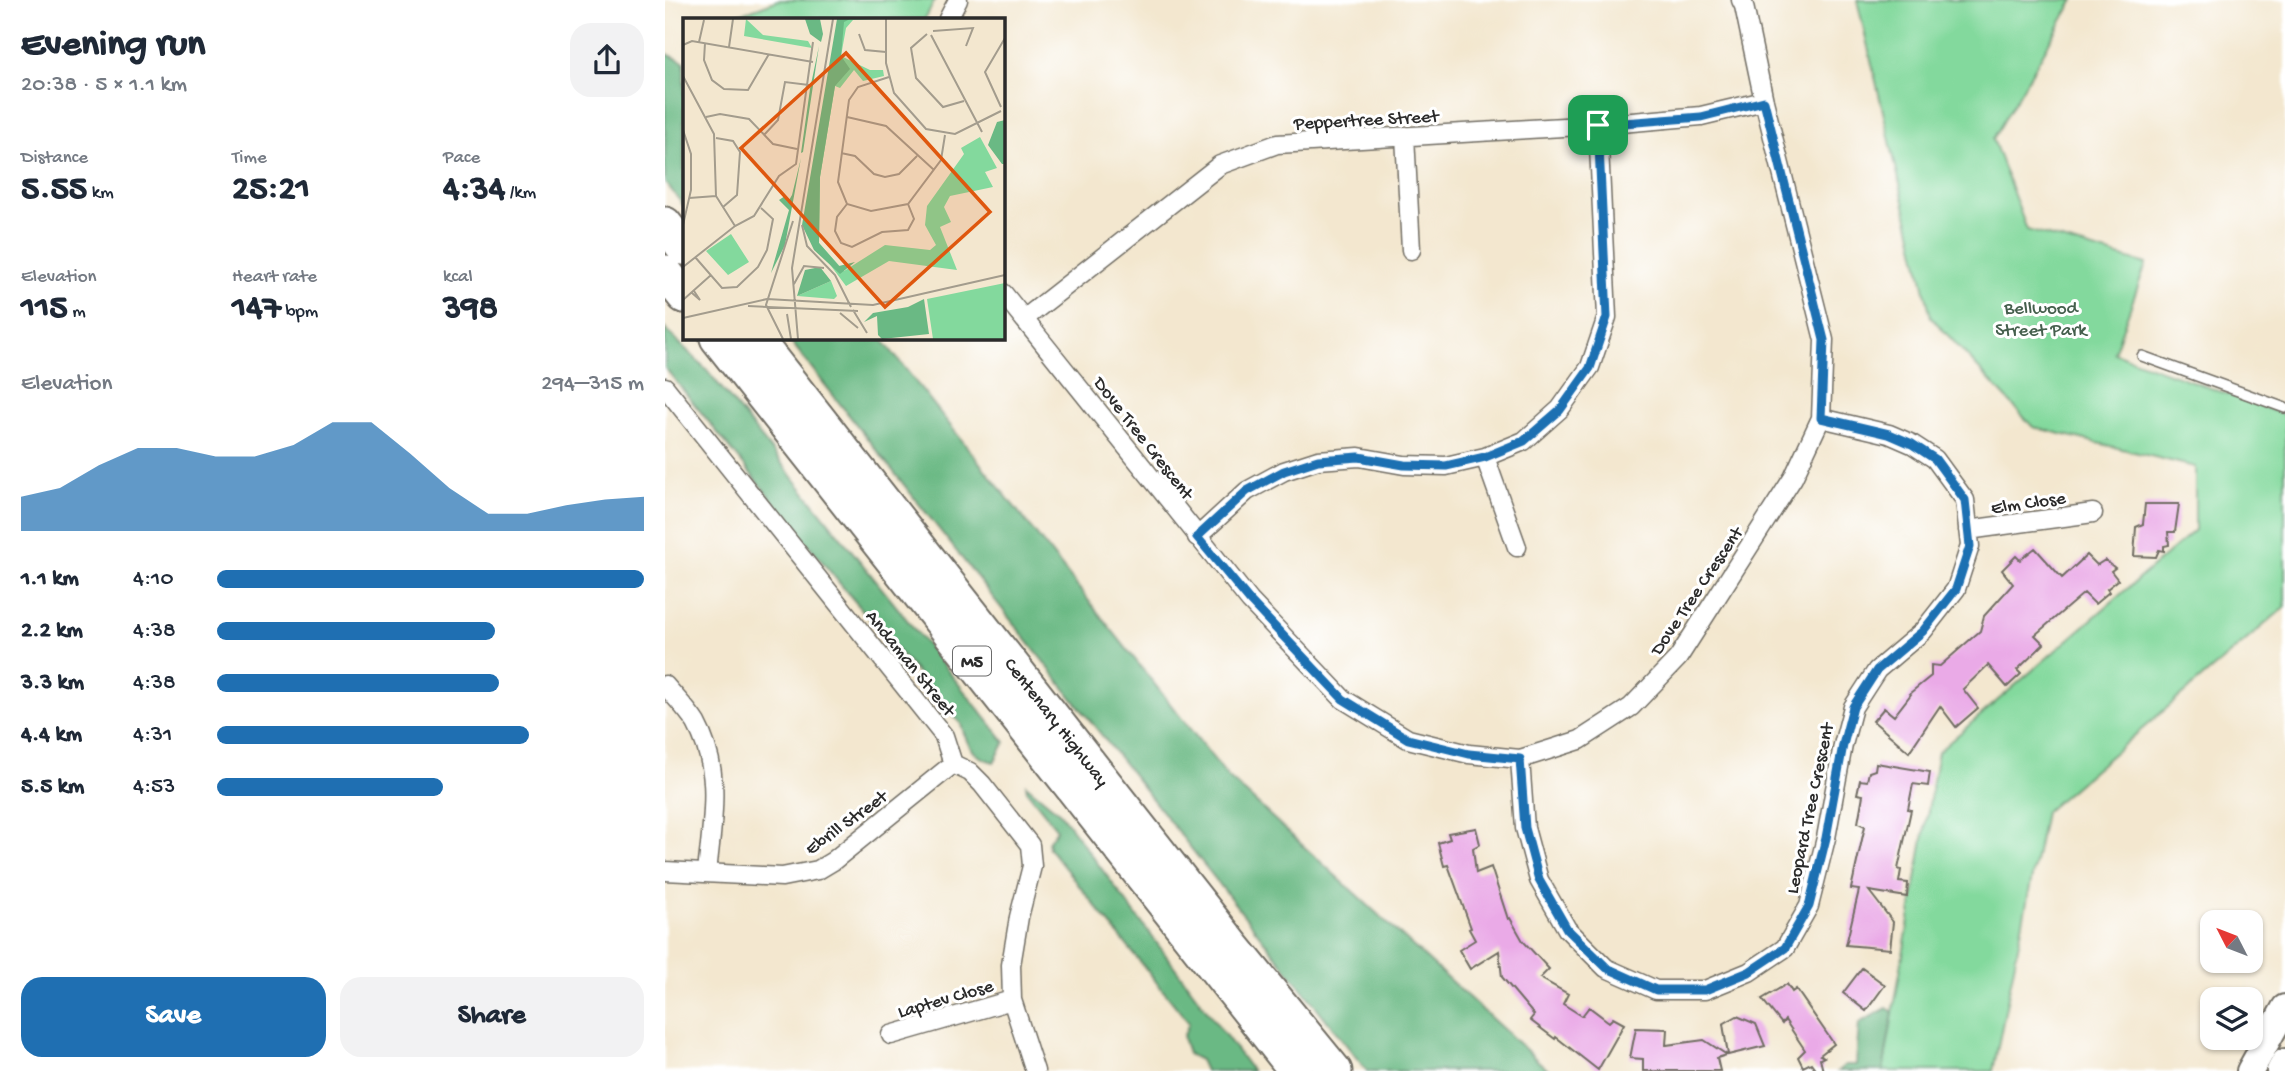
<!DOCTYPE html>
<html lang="en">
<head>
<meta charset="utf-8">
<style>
  :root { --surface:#fff; --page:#f2f2f3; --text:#1f2937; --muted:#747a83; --accent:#1f6fb2 }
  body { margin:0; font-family:"Gochi Hand",sans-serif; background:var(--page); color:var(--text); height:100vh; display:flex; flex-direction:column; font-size:26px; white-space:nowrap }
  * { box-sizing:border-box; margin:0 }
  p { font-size:23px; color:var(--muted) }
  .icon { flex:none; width:38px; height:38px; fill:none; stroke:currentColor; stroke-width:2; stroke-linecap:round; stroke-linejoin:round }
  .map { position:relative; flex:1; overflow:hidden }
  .side { display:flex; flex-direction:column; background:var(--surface); width:665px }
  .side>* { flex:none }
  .needle { width:46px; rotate:312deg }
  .controls { position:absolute; left:1535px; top:910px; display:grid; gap:14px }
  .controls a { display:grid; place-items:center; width:63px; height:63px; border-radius:14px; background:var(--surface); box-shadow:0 2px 5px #0004; font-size:35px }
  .pin { position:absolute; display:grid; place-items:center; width:60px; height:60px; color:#fff; margin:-30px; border-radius:14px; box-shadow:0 4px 10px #0006 }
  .round { display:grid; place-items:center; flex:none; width:74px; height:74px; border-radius:21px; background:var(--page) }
  .headline { display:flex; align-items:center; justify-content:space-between; height:119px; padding:0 21px }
  h1 { font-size:38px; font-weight:800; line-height:52px }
  .figures { display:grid; grid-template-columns:repeat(3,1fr); gap:10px; height:119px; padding:7px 21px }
  .figures div { display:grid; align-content:center }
  .figures b { font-size:35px; font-weight:800 }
  .figures small { font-size:19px; font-weight:400 }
  .figures p { font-size:19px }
  .chart { height:196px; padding:14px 21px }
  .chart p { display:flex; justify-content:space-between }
  .chart svg { width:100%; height:126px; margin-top:7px; fill:var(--accent); opacity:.7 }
  .action { display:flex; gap:14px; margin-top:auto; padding:14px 21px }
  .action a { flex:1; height:80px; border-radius:21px; background:var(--accent); color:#fff; font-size:28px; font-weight:800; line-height:80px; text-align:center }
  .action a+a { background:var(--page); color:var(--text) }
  ul { padding:0 21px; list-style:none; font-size:23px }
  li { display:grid; grid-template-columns:112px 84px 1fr; align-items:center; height:52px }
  li i { height:18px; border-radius:9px; background:var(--accent) }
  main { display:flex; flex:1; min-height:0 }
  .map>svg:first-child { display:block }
  .green { fill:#83d99d; stroke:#578264; stroke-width:2 }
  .forest { fill:#6ab984; stroke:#4a7258; stroke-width:2 }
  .building { fill:#eaaae7 }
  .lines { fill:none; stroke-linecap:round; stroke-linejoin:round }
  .service-casing { stroke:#716d64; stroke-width:12 }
  .minor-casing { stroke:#716d64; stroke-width:21 }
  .secondary-casing { stroke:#716d64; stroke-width:30 }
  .motorway-casing { stroke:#716d64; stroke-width:37 }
  .service { stroke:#fff; stroke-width:9 }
  .minor { stroke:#fff; stroke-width:18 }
  .secondary { stroke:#fff; stroke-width:26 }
  .motorway { stroke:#fff; stroke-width:33 }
  .route-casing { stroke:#fff; stroke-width:14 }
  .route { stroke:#1f6fb2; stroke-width:9 }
  .labels { text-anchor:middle; stroke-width:6; stroke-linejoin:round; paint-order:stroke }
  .shield { fill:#fff; stroke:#6b6b6b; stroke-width:2 }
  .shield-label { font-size:18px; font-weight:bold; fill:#2b2b2b }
  .street-label { font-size:19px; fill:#2b2b2b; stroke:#fff }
  .park-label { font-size:19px; fill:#455f4d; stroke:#fff }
  .inset-road { fill:none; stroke:#a39c8d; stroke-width:2 }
  .view { fill:#df570e; fill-opacity:0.15; stroke:#df570e; stroke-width:3.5 }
  .inset-edge { fill:none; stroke:#2b2b2b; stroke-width:3.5 }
</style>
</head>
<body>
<main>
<section class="side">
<div class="headline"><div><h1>Evening run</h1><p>20:38 · 5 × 1.1 km</p></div><a class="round"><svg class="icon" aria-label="share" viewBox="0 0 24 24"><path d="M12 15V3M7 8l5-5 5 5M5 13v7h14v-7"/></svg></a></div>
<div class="figures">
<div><p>Distance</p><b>5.55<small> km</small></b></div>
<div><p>Time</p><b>25:21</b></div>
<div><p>Pace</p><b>4:34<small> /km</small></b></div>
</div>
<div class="figures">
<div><p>Elevation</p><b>115<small> m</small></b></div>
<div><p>Heart rate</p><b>147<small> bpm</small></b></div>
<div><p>kcal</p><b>398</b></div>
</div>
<div class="chart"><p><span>Elevation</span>294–315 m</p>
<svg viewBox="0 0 160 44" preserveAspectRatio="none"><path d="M0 44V32L10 29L20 21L30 15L40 15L50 18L60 18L70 14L80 6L90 6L100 17L110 29L120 38L130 38L140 35L150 33L160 32V44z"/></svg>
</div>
<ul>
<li><b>1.1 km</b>4:10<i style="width:100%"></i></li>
<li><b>2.2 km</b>4:38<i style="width:65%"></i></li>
<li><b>3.3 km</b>4:38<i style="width:66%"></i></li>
<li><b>4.4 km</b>4:31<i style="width:73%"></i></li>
<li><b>5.5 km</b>4:53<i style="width:53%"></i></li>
</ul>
<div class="action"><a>Save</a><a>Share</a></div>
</section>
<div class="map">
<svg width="1620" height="1071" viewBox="0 0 1620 1071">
  <rect width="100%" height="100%" fill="#fff"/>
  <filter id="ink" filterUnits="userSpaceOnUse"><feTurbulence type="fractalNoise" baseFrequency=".0143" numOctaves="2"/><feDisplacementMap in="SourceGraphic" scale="14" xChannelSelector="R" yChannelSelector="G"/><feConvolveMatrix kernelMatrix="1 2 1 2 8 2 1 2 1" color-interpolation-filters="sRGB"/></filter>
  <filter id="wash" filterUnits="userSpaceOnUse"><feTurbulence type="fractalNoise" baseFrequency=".00686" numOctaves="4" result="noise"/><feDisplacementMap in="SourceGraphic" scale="28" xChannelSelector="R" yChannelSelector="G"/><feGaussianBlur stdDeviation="1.57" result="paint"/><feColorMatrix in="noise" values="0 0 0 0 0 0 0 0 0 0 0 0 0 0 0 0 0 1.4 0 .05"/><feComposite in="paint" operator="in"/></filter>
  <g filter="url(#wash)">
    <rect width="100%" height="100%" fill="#f3e7cf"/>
    <!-- green -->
    <path class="green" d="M113,0H270L260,19H62Z
      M1192,0H1409L1328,139L1362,230L1481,264L1449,353L1620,415V607L1380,812L1328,1071H1218L1273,752L1530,530V467L1368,427L1266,317Z"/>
    <!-- forest -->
    <path class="forest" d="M0,53L19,62V206L0,182Z
      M0,329L42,370L340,742L329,762C307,757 302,745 296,724L181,591L0,368Z
      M123,338H216L563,777L884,1071H702Z
      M361,785L395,813L587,1071H540L535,1060L523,1054L518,1037L524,1023L384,848L383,842L392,829L362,791Z
      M1222,1008L1228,1012L1218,1071H1173L1180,1065H1191L1194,1023Z"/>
    <g id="blocks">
      <!-- building -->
      <path class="building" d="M1480,504H1514L1510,532H1503L1504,545L1499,546V551L1494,550L1491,557L1469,556L1471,527L1478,524Z
        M1370,548L1397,578L1422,555L1432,565L1440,560L1450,568L1446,571L1453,580L1442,589L1444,592L1430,604L1419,593L1370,635L1379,644L1352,670L1356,674L1342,687L1323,665L1298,689L1313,708L1291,727L1275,706L1244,752L1208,721L1219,708L1229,716L1246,694L1245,693L1266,676V665L1275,666L1315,631L1319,616L1348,584L1337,570L1351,556L1355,560Z
        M1211,763L1265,772L1263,786L1248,784L1243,809L1246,810L1233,869L1236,870L1234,882L1243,883L1242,897L1204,891L1228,922L1225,949L1181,945L1194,890L1186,889L1200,826L1193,823L1198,795L1192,794L1195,780L1202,781L1204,772L1210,770Z
        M811,828L815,844L808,848L811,873L826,867L843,919L845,918L858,941L884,969L875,978L903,994L898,1004L917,1016L924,1007L944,1022L948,1018L959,1024L933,1070L891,1037L890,1039L865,1020L869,1015L837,977L834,951L805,969L794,950L810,940L804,929L806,928L783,865L779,866L773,843L785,839L783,833Z
        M1197,968L1220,985L1201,1011L1178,993Z
        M1122,984L1127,992L1131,989L1169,1044L1155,1055L1159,1057L1155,1059L1158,1071H1152L1146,1063L1138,1067L1133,1057L1140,1050L1120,1020L1117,1024L1097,999Z
        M1072,1016L1091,1024L1100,1046L1063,1055L1058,1024Z
        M971,1028L1002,1029L1001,1045L1039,1040L1062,1055L1052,1058L1055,1071H978V1059L965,1058Z"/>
    </g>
  </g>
  <g filter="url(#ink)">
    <use href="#blocks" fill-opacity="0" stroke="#716d64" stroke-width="2"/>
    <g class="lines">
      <!-- service casing -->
      <g class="service-casing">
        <path id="service" d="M1477,356L1620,408"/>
      </g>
      <!-- minor casing -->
      <g class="minor-casing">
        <path id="minor" d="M283,19L293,0
          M740,136L746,250
          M338,293L585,601L678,699L743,739L804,754L855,759L915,740L966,707L1013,658L1128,478L1156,418L1159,340L1099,101L1079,6L1076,0
          M359,319L555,165L612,144L933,125L1036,116L1099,101
          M0,387L279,736L288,764L305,772L317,784L365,845L367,866L354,917L346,965L347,1000L370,1071
          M820,457L852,547
          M1303,530L1428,513
          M532,537L582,491L619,471L653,460L694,457L739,465L781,466L820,457L859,441L895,409L925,367L942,317L933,125
          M0,685C10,697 23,710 31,723C58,773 47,820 42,873
          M855,759L860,828L874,880L902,929L941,968L991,990H1040L1084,972L1120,948L1144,906L1161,838L1178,745L1188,707L1212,670L1258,631L1291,589L1305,546L1300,500L1270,459L1247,444L1224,434L1156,418
          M0,871L117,877L153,870L168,861L288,764
          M226,1035L347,1000"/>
      </g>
      <!-- secondary casing -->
      <g class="secondary-casing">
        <path id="secondary" d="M1585,1071L1620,1008
          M1615,1071L1620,1062"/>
      </g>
      <!-- motorway casing -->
      <g class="motorway-casing">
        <path id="motorway" d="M0,224L19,248
          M0,272L19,296
          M52,338L631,1071
          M90,338L568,946L670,1071"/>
      </g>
      <!-- service -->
      <use href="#service" class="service"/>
      <!-- minor -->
      <use href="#minor" class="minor"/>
      <!-- secondary -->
      <use href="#secondary" class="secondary"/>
      <!-- motorway -->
      <use href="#motorway" class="motorway"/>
    </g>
  </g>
  <g class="lines" filter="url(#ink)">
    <!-- route casing -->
    <g class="route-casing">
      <path id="route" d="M1099,101L1159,340L1156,418L1224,434L1247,444L1270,459L1300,500L1305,546L1291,589L1258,631L1212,670L1188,707L1178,745L1161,838L1144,906L1120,948L1084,972L1040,990H991L942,968L902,929L874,880L860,828L855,759L804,754L743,739L678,699L585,601L532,537L582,491L619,471L653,460L694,457L739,465L781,466L820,457L859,441L895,410L925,368L942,317L933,125L1036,117Z"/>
    </g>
    <!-- route -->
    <use href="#route" class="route"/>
  </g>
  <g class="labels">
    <!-- shield labels -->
    <rect class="shield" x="288" y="646.5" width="38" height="29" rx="5"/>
    <g class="shield-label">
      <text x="307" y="667">M5</text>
    </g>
    <!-- street labels -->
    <g class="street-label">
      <text transform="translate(701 118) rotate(-3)" y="7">Peppertree Street</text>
      <text transform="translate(480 437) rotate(52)" y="7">Dove Tree Crescent</text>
      <text transform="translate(1363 501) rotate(-8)" y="7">Elm Close</text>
      <text transform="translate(1030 590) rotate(-56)" y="7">Dove Tree Crescent</text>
      <text transform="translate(247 662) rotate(51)" y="7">Andaman Street</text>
      <text transform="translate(393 721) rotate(52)" y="7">Centenary Highway</text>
      <text transform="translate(1143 808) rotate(-78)" y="7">Leopard Tree Crescent</text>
      <text transform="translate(180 821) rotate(-36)" y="7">Ebrill Street</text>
      <text transform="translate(280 997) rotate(-16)" y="7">Laptev Close</text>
    </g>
    <!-- park labels -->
    <g class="park-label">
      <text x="1376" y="313">Bellwood<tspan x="1376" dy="22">Street Park</tspan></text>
    </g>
  </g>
  <!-- overview -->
  <g transform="translate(18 18)">
    <rect width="322" height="322" fill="#f3e7cf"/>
    <path d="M63,1L80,17L125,23L129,30L61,18ZM156,1H200L170,2L163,10L158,38L187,52H200L201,58L180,63L171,52L157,70L152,68L137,159L136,225L161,253L202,227L247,232L253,227L242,207L244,188L281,136L278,130L297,119L314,150L302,154L310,169L267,178L261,189L268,204L257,209L274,252L206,243L163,268L125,217ZM48,216L66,244L45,257L23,233ZM148,263L154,278L151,281L114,278ZM322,265V321H250L244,281Z" fill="#83d99d"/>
    <path d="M137,1L140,16L138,24L127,16L122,1ZM154,1H167L161,4L158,38L167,51L152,68L137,159L136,225L156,248L172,244L157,256L131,232L119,207ZM136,28L120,134L118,135L127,71ZM322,102V146H319L305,127L314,104ZM118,140L102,227L88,255L106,192L96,182L102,178L105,184L109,177ZM137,249L148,263L114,278L122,252ZM241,281L246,316L199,321L195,317L194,298L181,304L190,295L225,289Z" fill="#6ab984"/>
    <path class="inset-road" d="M203,1V45L211,75L243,111L272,116L318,93M250,13L290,10L283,28M176,16L182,32L203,34M244,16L228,30L233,60L260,89L281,83M248,17L299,114M16,24L21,2M22,25L21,42L29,62L41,71L65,72L86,36M0,27L9,23L130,44M46,29L50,1M0,58L31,116L33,178L52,208M206,59L175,69L166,82L155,164L164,186L188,193L225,186L258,142L262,117M318,89L302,54L322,20M23,99L37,96L66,101L90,126L114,131M164,99L203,108L251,152M0,112L8,136V172L0,207M81,117L95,102L102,64L126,67M33,120L50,123L57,134L54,177L40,189M158,135L172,138L191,156L202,159L216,156L234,138M6,180L33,178M164,186L154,199L152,213L158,225L169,229L199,214L225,212L231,201L225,186M119,207L124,228L152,257L168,289M12,239L39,270L54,269L75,249L84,232L90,201L78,190M0,249L52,208L71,198L96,158L113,146L130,24M111,266L121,248L141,250M9,275L17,282L11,273M0,282L28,257M65,288L175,293M170,292L184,315M157,295L175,310M104,296L108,321M0,300L84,281L190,287L322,257M100,321L83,287L110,203M115,321L109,250L150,1"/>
    <path class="view" d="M163,35L307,194L202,289L58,130Z"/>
    <rect width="322" height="322" class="inset-edge"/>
  </g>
</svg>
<div class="controls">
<a><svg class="needle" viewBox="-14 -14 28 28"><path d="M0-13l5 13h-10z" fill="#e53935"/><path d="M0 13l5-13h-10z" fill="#747a83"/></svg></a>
<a><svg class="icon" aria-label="layers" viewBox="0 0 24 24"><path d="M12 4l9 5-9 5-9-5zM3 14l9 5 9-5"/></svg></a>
</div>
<div class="pin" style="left:933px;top:125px;background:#1e9e55"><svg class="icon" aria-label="arrive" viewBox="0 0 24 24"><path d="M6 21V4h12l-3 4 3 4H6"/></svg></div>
</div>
</main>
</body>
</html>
